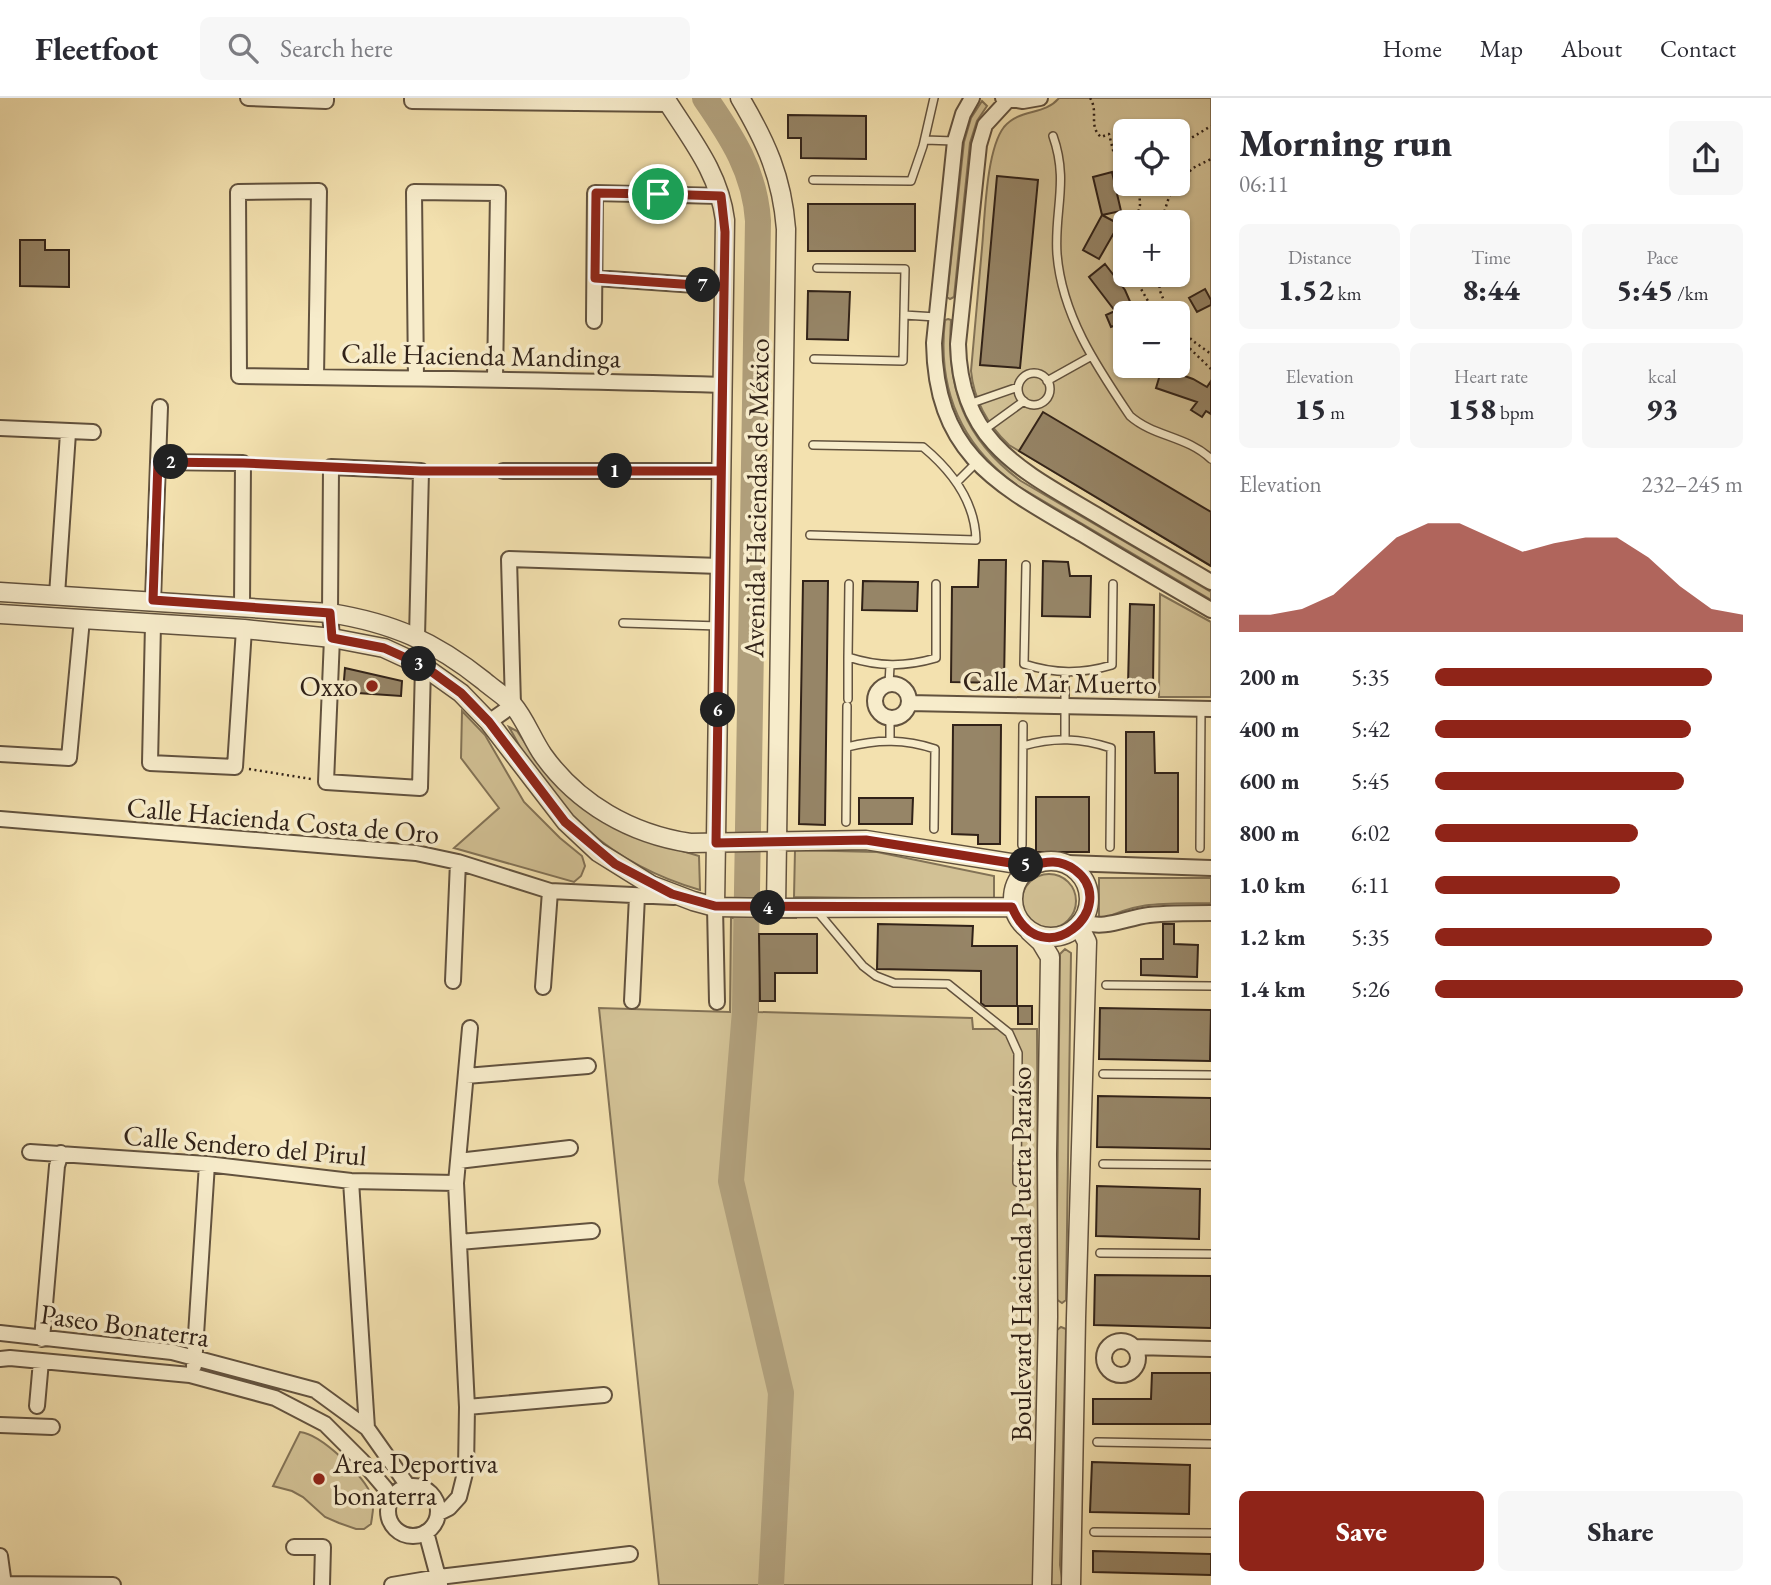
<!DOCTYPE html>
<html lang="en">
<head>
<meta charset="utf-8">
<style>
  :root { --surface:#fff; --page:#f7f7f7; --text:#2b2b33; --muted:#7c7c81; --line:#e1e1e2; --accent:#8f2418 }
  body { margin:0; font-family:"EB Garamond",serif; background:var(--page); color:var(--text); height:100vh; display:flex; flex-direction:column; font-size:26px; white-space:nowrap }
  * { box-sizing:border-box; margin:0 }
  p { font-size:23px; color:var(--muted) }
  .icon { flex:none; width:38px; height:38px; fill:none; stroke:currentColor; stroke-width:2; stroke-linecap:round; stroke-linejoin:round }
  .map { position:relative; flex:1; overflow:hidden }
  .drawer { display:flex; flex-direction:column; background:var(--surface); width:560px }
  .drawer>* { flex:none }
  .controls { position:absolute; left:1113px; top:21px; display:grid; gap:14px }
  .controls a { display:grid; place-items:center; width:77px; height:77px; border-radius:10px; background:var(--surface); box-shadow:0 2px 5px #0004; font-size:35px }
  .pin { position:absolute; display:grid; place-items:center; width:60px; height:60px; color:#fff; margin:-30px; border:4px solid #fff; border-radius:50%; box-shadow:0 2px 7px #0007 }
  .km { position:absolute; width:35px; height:35px; margin:-18px; border-radius:50%; background:#222; color:#fff; font-size:19px; line-height:35px; text-align:center }
  .round { display:grid; place-items:center; flex:none; width:74px; height:74px; border-radius:10px; background:var(--page) }
  .headline { display:flex; align-items:center; justify-content:space-between; height:119px; padding:0 28px }
  h1 { font-size:38px; font-weight:800; line-height:52px }
  .figures { display:grid; grid-template-columns:repeat(3,1fr); gap:10px; height:119px; padding:7px 28px }
  .figures div { display:grid; align-content:center; border-radius:10px; background:var(--page); text-align:center }
  .figures b { font-size:30px; font-weight:800 }
  .figures small { font-size:19px; font-weight:400 }
  .figures p { font-size:19px }
  .chart { height:196px; padding:14px 28px }
  .chart p { display:flex; justify-content:space-between }
  .chart svg { width:100%; height:126px; margin-top:7px; fill:var(--accent); opacity:.7 }
  .action { display:flex; gap:14px; margin-top:auto; padding:14px 28px }
  .action a { flex:1; height:80px; border-radius:10px; background:var(--accent); color:#fff; font-size:28px; font-weight:800; line-height:80px; text-align:center }
  .action a+a { background:var(--page); color:var(--text) }
  ul { padding:0 28px; list-style:none; font-size:23px }
  li { display:grid; grid-template-columns:112px 84px 1fr; align-items:center; height:52px }
  li i { height:18px; border-radius:9px; background:var(--accent) }
  header { display:flex; align-items:center; gap:42px; box-sizing:border-box; height:98px; padding:0 35px; background:var(--surface); border-bottom:2px solid var(--line) }
  header strong { font-size:33px }
  nav { display:flex; gap:38px; margin-inline-start:auto; font-size:24px }
  .search { width:490px; height:63px; background:var(--page); display:flex; align-items:center; gap:18px; box-sizing:border-box; padding:0 24px; border-radius:10px; color:var(--muted); font-size:26px }
  main { display:flex; flex:1; min-height:0 }
  .map>svg:first-child { display:block }
  .green { fill:#d2c195; stroke:#827256; stroke-width:2; fill-rule:evenodd }
  .lines { fill:none; stroke-linecap:round; stroke-linejoin:round }
  .river { stroke:#b1a07c; stroke-width:26 }
  .building { fill:#968567; stroke:#312218; stroke-width:2 }
  .service-casing { stroke:#62523e; stroke-width:10 }
  .minor-casing { stroke:#62523e; stroke-width:18 }
  .tertiary-casing { stroke:#62523e; stroke-width:21 }
  .path { stroke:#312218; stroke-width:2.5; stroke-dasharray:2 3.5; stroke-linecap:butt }
  .service { stroke:#f7eccb; stroke-width:7 }
  .minor { stroke:#f7eccb; stroke-width:14 }
  .tertiary { stroke:#f7eccb; stroke-width:18 }
  .route-casing { stroke:#fff; stroke-width:14 }
  .route { stroke:#8f2418; stroke-width:9 }
  .poi-dot { fill:#8f2418; stroke:#f7eccb; stroke-width:2.5 }
  .labels { text-anchor:middle; stroke-width:7; stroke-linejoin:round; paint-order:stroke }
  .street-label { font-size:28px; fill:#312218; stroke:#f7eccb }
  .poi-label { font-size:28px; fill:#312218; stroke:#f7eccb; text-anchor:end }
</style>
</head>
<body>
<header>
<strong>Fleetfoot</strong>
<div class="search"><svg class="icon" aria-label="search" viewBox="0 0 24 24"><circle cx="10" cy="10" r="6"/><path d="M15 15l6 6"/></svg>Search here</div>
<nav><a>Home</a><a>Map</a><a>About</a><a>Contact</a></nav>
</header>
<main>
<div class="map">
<svg width="1211" height="1487" viewBox="0 0 1211 1487">
  <rect width="100%" height="100%" fill="#f3e1af"/>
  <filter id="stains"><feTurbulence type="fractalNoise" baseFrequency=".00286" numOctaves="4"/><feColorMatrix values="0 0 0 0 .2 0 0 0 0 .09 0 0 0 0 .02 0 0 0 .5 -.17"/></filter>
  <radialGradient id="worn" r=".72"><stop offset=".6" stop-color="#630" stop-opacity="0"/><stop offset="1" stop-color="#630" stop-opacity=".3"/></radialGradient>
  <!-- green -->
  <path class="green" d="M1059,0H1211V468L1009,347C987,326 974,303 971,273C975,232 978,191 982,150C985,119 986,52 1004,29C1020,10 1044,18 1059,0ZM1125,33H1178V86H1125ZM1125,124H1178V177H1125ZM1125,215H1178V268H1125Z
    M982,3L987,8L977,23L970,45L954,199L950,201L947,199L964,44L971,20Z
    M948,221L951,222C946,291 965,342 1021,383L1211,494V502L1018,388C960,347 937,292 945,222Z
    M1160,496L1211,524V599H1159Z
    M462,613L485,637L524,704L560,740L582,758L585,768L581,778L574,784L454,750L499,710L461,660Z
    M509,629L517,633L530,652L669,749L699,758L700,792C610,766 552,711 509,629Z
    M795,752L877,754L994,778V802L794,799Z
    M1022 803a27 27 0 1 1 54 0a27 27 0 1 1-54 0Z
    M1099,780H1211V805C1165,806 1141,802 1099,823Z
    M731,820H797H757L758,914L972,920L973,931H1037L1039,1359L1035,1487H659L599,910L730,914Z
    M1065,851L1071,855L1066,1202L1062,1205L1056,1201L1060,856Z
    M1061,1229L1066,1231L1060,1467L1063,1487H1051L1057,1232Z
    M300,1334C321,1336 366,1379 372,1399C375,1407 372,1418 371,1426L364,1431H356L339,1425L325,1419L303,1399L292,1393L273,1388Z"/>
  <g class="lines">
    <!-- river -->
    <path class="river" d="M705,0C732,39 755,74 758,123L745,913L731,1083L781,1295L771,1487"/>
  </g>
  <!-- building -->
  <path class="building" d="M788,17L866,18V61L801,60V40H788Z
    M1112,74L1121,113L1102,117L1093,79Z
    M997,78L1038,82L1020,270L980,267Z
    M808,106H915V153H808Z
    M1102,117L1119,126L1099,161L1083,152Z
    M20,142H45V152H69V189L20,188Z
    M1105,166L1125,192L1135,215H1125V226L1124,224L1111,229L1106,217L1115,213L1089,179Z
    M1205,191L1211,202V207L1197,214L1189,200Z
    M808,193L850,194L848,242L807,241Z
    M1162,270L1193,281L1207,289L1211,283V316L1206,313L1202,319L1191,312L1197,304L1156,290Z
    M1043,314L1211,414V468L1019,353Z
    M979,462H1006L1004,585L951,584L952,489H978Z
    M1043,463L1068,464L1070,478H1091L1090,519L1042,518Z
    M803,483H828L825,727L799,726Z
    M863,483L918,484L917,513L862,512Z
    M1130,506L1154,507L1153,588L1128,587Z
    M345,570L402,583L401,598L343,594Z
    M953,627H1001L1000,746H978V737L952,736Z
    M1126,634H1154L1155,675H1178V754H1126Z
    M1036,699H1089V754H1036Z
    M859,700H913L912,726H859Z
    M878,826L973,828L972,848H1017V908H985L981,905V873L877,871Z
    M1163,826H1174V846L1198,847L1197,879L1141,877V861H1163Z
    M759,836H817V875H775V903H760Z
    M1018,908H1032V926H1018Z
    M1100,910L1211,912L1210,963L1099,961Z
    M1098,998L1211,1000V1051L1097,1049Z
    M1097,1088L1200,1091L1199,1141L1096,1138Z
    M1095,1177L1211,1178V1230L1094,1227Z
    M1152,1275H1211V1326H1093V1301H1151Z
    M1092,1364L1190,1367L1189,1416L1090,1414Z
    M1093,1453L1211,1456V1477L1093,1474Z"/>
  <g class="lines">
    <!-- service casing -->
    <g class="service-casing">
      <path id="service" d="M1053,38C1069,83 1054,113 1057,156C1062,218 1097,269 1130,318C1154,339 1187,338 1211,361
        M925,42L954,43
        M813,82L911,83L923,48L934,0
        M904,217L936,219
        M814,261L903,263L905,171L817,170
        M1018 291a16 16 0 1 1 32 0a16 16 0 1 1-32 0Z
        M1047,283L1090,259
        M969,306L1018,289
        M984,332L1024,303
        M957,384L977,364
        M810,437L976,442C975,403 952,373 923,349L813,347
        M1026,467L1024,566C1055,576 1082,576 1112,567L1113,486
        M849,486L848,559C879,569 905,569 936,560V486
        M623,525L719,528
        M889,586L890,568
        M848,601V559
        M1065,641V575
        M890,642V620
        M1023,648C1054,639 1081,640 1111,650L1110,749
        M847,649C878,641 905,641 935,651L934,731
        M846,724L847,608
        M1022,747L1023,627
        M1200,750L1201,611
        M817,813L863,868L876,878L894,885L948,886L1009,935L1018,955L1017,1084
        M1106,887L1211,888
        M1103,976L1211,977
        M1103,1066L1211,1067
        M1100,1155L1211,1156
        M1097,1344L1211,1346
        M1094,1434L1211,1435"/>
    </g>
    <!-- minor casing -->
    <g class="minor-casing">
      <path id="minor" d="M248,0L326,3V0
        M412,0V3L668,6
        M972,0L963,16L955,43L934,245C936,356 996,386 1082,436C1125,462 1168,487 1211,512
        M1003,0L1023,3L1040,0
        M1008,2L985,27L979,47L958,246C960,344 1021,372 1095,416C1133,439 1172,461 1211,484
        M595,180L724,189
        M594,223L595,95L721,98
        M316,279L319,93L238,94L239,278C400,280 561,282 723,287
        M416,280L414,94L498,95L495,280
        M0,330L93,334
        M158,364L243,365L242,509
        M503,373H721
        M57,497L68,335
        M153,502L160,309
        M153,526L150,665L235,669L244,531
        M417,539L421,373L331,369L330,515L332,540L326,684L420,690L423,568
        M875 603a17 17 0 1 1 34 0a17 17 0 1 1-34 0Z
        M909,605L1211,611
        M489,624L513,607L509,461L720,468
        M0,656L69,660L82,521
        M0,721L416,755L458,764L550,793L674,799
        M1067,765L1211,770
        M715,809L717,904
        M1082,824C1106,832 1125,820 1149,817C1169,815 1190,815 1211,815
        M453,883L458,764
        M543,889L550,793
        M632,903L637,798
        M466,978L588,968
        M30,1054L207,1066L351,1083L456,1085
        M458,1063L570,1050
        M351,1083L367,1330
        M459,1144L592,1133
        M0,1235L172,1254L315,1292L367,1330L408,1388
        M42,1241L57,1068L61,1055
        M1104 1260a17 17 0 1 1 34 0a17 17 0 1 1-34 0Z
        M1134,1249L1211,1251
        M0,1261L10,1260L190,1277L275,1300L325,1326L362,1363L385,1390L391,1402
        M194,1268L207,1066
        M37,1308L41,1263
        M467,1309L604,1297
        M0,1327L52,1329
        M388 1413a25 25 0 1 1 50 0a25 25 0 1 1-50 0Z
        M439,1415L449,1410L459,1399L466,1371L467,1309L456,1085L470,930
        M426,1434L440,1486
        M294,1449H323L322,1487
        M0,1458L4,1487
        M0,1486L113,1487
        M392,1487L439,1479L630,1456"/>
    </g>
    <!-- tertiary casing -->
    <g class="tertiary-casing">
      <path id="tertiary" d="M665,0C690,40 719,74 725,122L715,809
        M740,0C766,44 782,79 786,131L776,810
        M0,494L330,515C392,525 434,543 484,583C493,591 505,598 513,607C525,621 532,641 543,657C578,706 631,736 690,745L866,742L1030,768
        M0,516L244,531L332,540L384,550L423,568L461,595L489,624L566,724L598,754L651,787L693,803L715,809L776,810L1012,809
        M1013 801a38 38 0 1 1 76 0a38 38 0 1 1-76 0Z
        M1029,833L1041,844L1050,859L1047,1056L1048,1219L1042,1487
        M1071,1487L1076,1220L1087,844L1079,828"/>
    </g>
    <!-- path -->
    <path class="path" d="M1090,0C1099,13 1088,28 1101,39L1109,36L1114,56H1121L1125,50
      M1178,48L1211,28
      M1178,85L1193,70L1211,61
      M1136,124L1140,107L1139,86
      M1161,124L1169,99L1177,86
      M1125,153V163
      M1133,177L1155,215
      M1158,177L1160,193L1169,215
      M1178,229L1193,243L1211,256
      M1178,239L1211,271
      M257,366L317,369
      M435,373H488
      M249,671L311,681"/>
    <!-- service -->
    <use href="#service" class="service"/>
    <!-- minor -->
    <use href="#minor" class="minor"/>
    <!-- tertiary -->
    <use href="#tertiary" class="tertiary"/>
  </g>
  <g class="lines">
    <!-- route casing -->
    <g class="route-casing">
      <path id="route" d="M658,96L721,98L725,134L721,373H421L243,365L158,364L153,502L330,515L332,540L384,550L424,568L461,595L489,624L565,724L615,766L672,796L715,808L1012,809C1042,881 1123,808 1075,772C1060,761 1047,763 1030,768L866,742L716,745C719,559 722,374 724,189L595,180L596,95L658,96"/>
    </g>
    <!-- route -->
    <use href="#route" class="route"/>
  </g>
  <!-- markers -->
  <g class="poi-dot">
    <circle cx="372" cy="588" r="7"/>
    <circle cx="319" cy="1381" r="7"/>
  </g>
  <g class="labels">
    <!-- street labels -->
    <g class="street-label">
      <text transform="translate(481 257) rotate(1)" y="10">Calle Hacienda Mandinga</text>
      <text transform="translate(756 400) rotate(-89)" y="10">Avenida Haciendas de México</text>
      <text transform="translate(1060 584) rotate(1)" y="10">Calle Mar Muerto</text>
      <text transform="translate(283 722) rotate(5)" y="10">Calle Hacienda Costa de Oro</text>
      <text transform="translate(245 1047) rotate(5)" y="10">Calle Sendero del Pirul</text>
      <text transform="translate(1021 1156) rotate(-90)" y="10">Boulevard Hacienda Puerta Paraíso</text>
      <text transform="translate(125 1227) rotate(8)" y="10">Paseo Bonaterra</text>
    </g>
    <!-- poi labels -->
    <g class="poi-label">
      <text x="358" y="598">Oxxo</text>
      <text x="333" y="1375" text-anchor="start">Area Deportiva<tspan x="333" dy="32">bonaterra</tspan></text>
    </g>
  </g>
  <rect width="100%" height="100%" filter="url(#stains)"/>
  <rect width="100%" height="100%" fill="url(#worn)"/>
</svg>
<div class="controls">
<a><svg class="icon" aria-label="locate" viewBox="0 0 24 24"><circle cx="12" cy="12" r="6"/><path d="M12 2v4M12 18v4M2 12h4M18 12h4"/></svg></a>
<a>+</a>
<a>−</a>
</div>
<div class="pin" style="left:658px;top:96px;background:#1e9e55"><svg class="icon" aria-label="arrive" viewBox="0 0 24 24"><path d="M6 21V4h12l-3 4 3 4H6"/></svg></div>
<b class="km" style="left:615px;top:373px">1</b>
<b class="km" style="left:171px;top:364px">2</b>
<b class="km" style="left:419px;top:566px">3</b>
<b class="km" style="left:768px;top:810px">4</b>
<b class="km" style="left:1026px;top:767px">5</b>
<b class="km" style="left:718px;top:612px">6</b>
<b class="km" style="left:703px;top:187px">7</b>
</div>
<section class="drawer">
<div class="headline"><div><h1>Morning run</h1><p>06:11</p></div><a class="round"><svg class="icon" aria-label="share" viewBox="0 0 24 24"><path d="M12 15V3M7 8l5-5 5 5M5 13v7h14v-7"/></svg></a></div>
<div class="figures">
<div><p>Distance</p><b>1.52<small> km</small></b></div>
<div><p>Time</p><b>8:44</b></div>
<div><p>Pace</p><b>5:45<small> /km</small></b></div>
</div>
<div class="figures">
<div><p>Elevation</p><b>15<small> m</small></b></div>
<div><p>Heart rate</p><b>158<small> bpm</small></b></div>
<div><p>kcal</p><b>93</b></div>
</div>
<div class="chart"><p><span>Elevation</span>232–245 m</p>
<svg viewBox="0 0 160 44" preserveAspectRatio="none"><path d="M0 44V38L10 38L20 36L30 31L40 21L50 11L60 6L70 6L80 11L90 16L100 13L110 11L120 11L130 18L140 28L150 36L160 38V44z"/></svg>
</div>
<ul>
<li><b>200 m</b>5:35<i style="width:90%"></i></li>
<li><b>400 m</b>5:42<i style="width:83%"></i></li>
<li><b>600 m</b>5:45<i style="width:81%"></i></li>
<li><b>800 m</b>6:02<i style="width:66%"></i></li>
<li><b>1.0 km</b>6:11<i style="width:60%"></i></li>
<li><b>1.2 km</b>5:35<i style="width:90%"></i></li>
<li><b>1.4 km</b>5:26<i style="width:100%"></i></li>
</ul>
<div class="action"><a>Save</a><a>Share</a></div>
</section>
</main>
</body>
</html>
